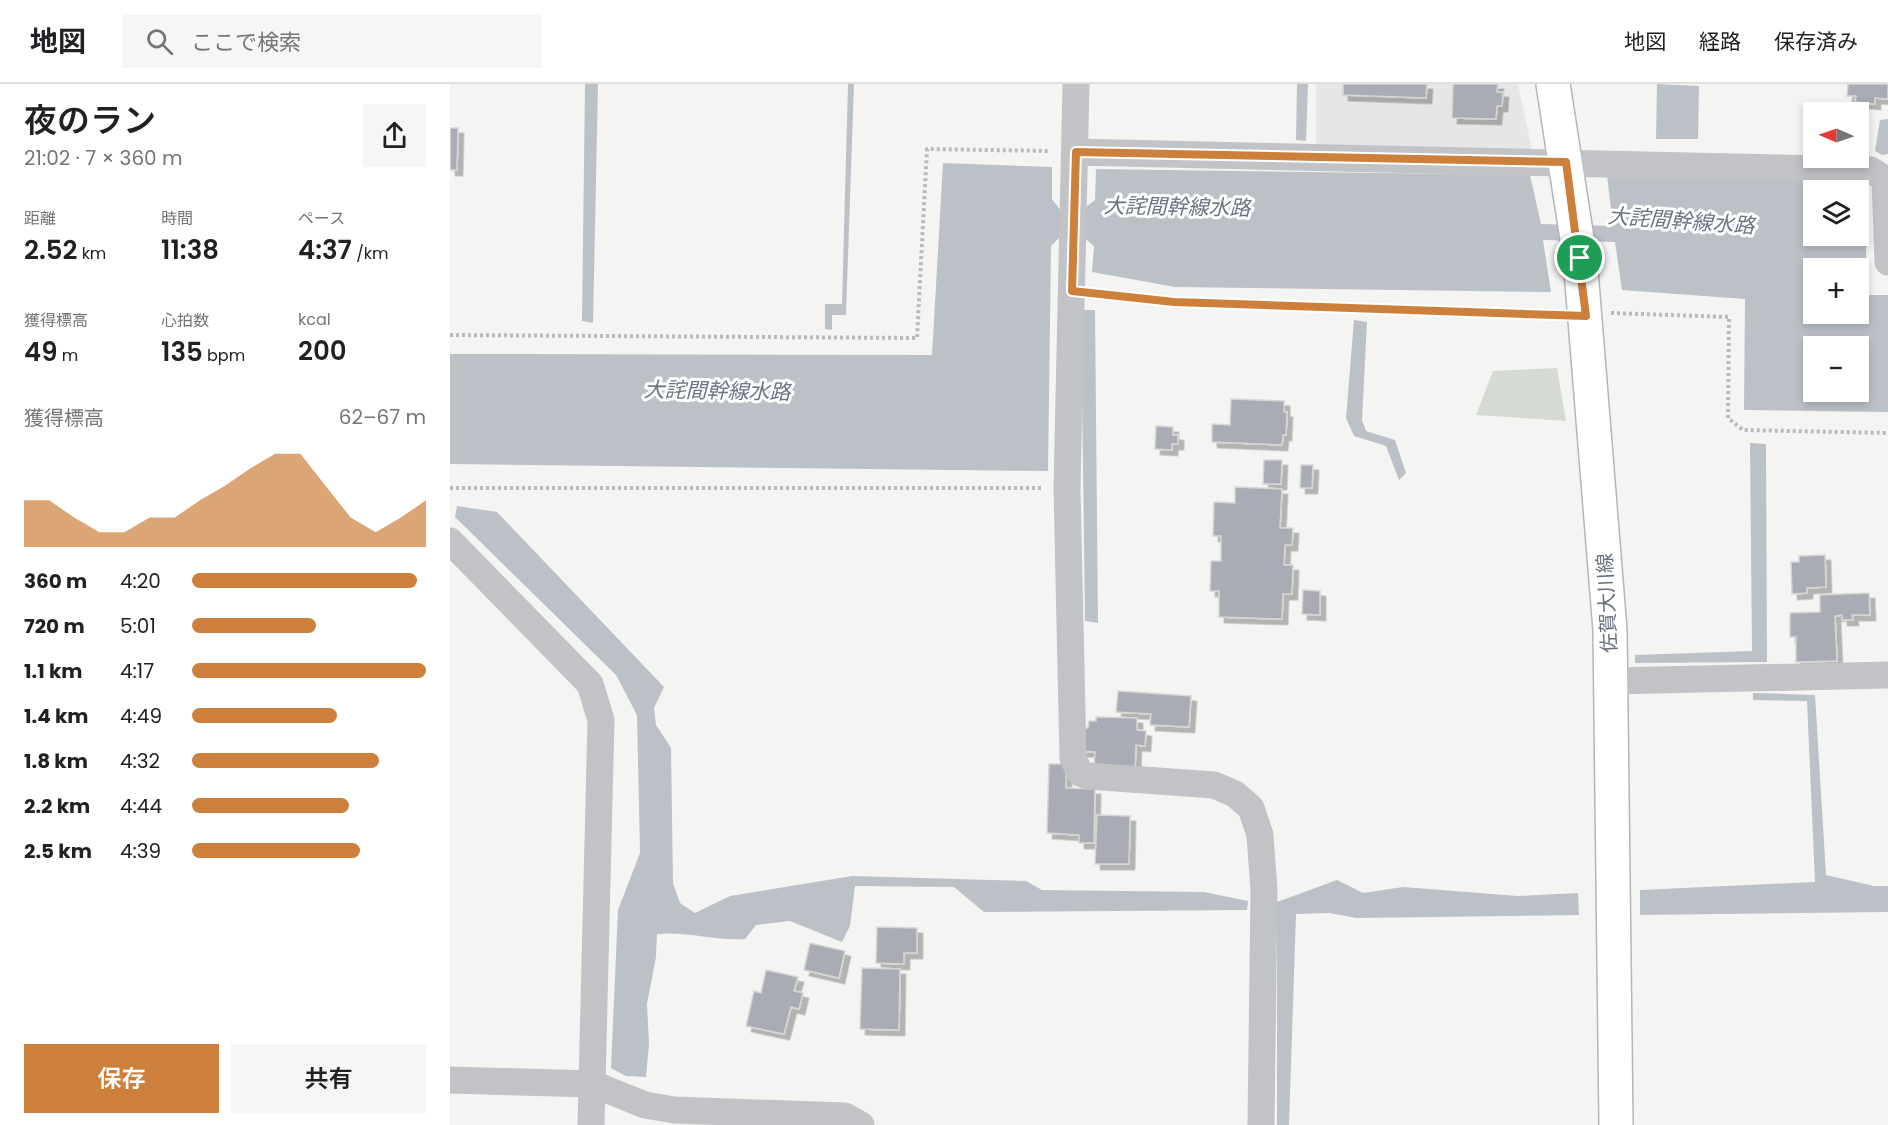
<!DOCTYPE html>
<html lang="ja">
<head>
<meta charset="utf-8">
<style>
  :root { --surface:#fff; --page:#f6f6f6; --text:#202124; --muted:#757577; --line:#e0e0e0; --accent:#cc803c }
  body { margin:0; font-family:Poppins,"Noto Sans JP",sans-serif; background:var(--page); color:var(--text); height:100vh; display:flex; flex-direction:column; font-size:22px; white-space:nowrap }
  * { box-sizing:border-box; margin:0 }
  p { font-size:20px; color:var(--muted) }
  .icon { flex:none; width:33px; height:33px; fill:none; stroke:currentColor; stroke-width:2; stroke-linecap:round; stroke-linejoin:round }
  .map { position:relative; flex:1; overflow:hidden }
  .drawer { display:flex; flex-direction:column; background:var(--surface); width:450px }
  .drawer>* { flex:none }
  .needle { width:39px; rotate:272deg }
  .fabs { position:absolute; left:1353px; top:18px; display:grid; gap:12px }
  .fabs a { display:grid; place-items:center; width:66px; height:66px; border-radius:0px; background:var(--surface); box-shadow:0 3px 9px #0003; font-size:30px }
  .pin { position:absolute; display:grid; place-items:center; width:51px; height:51px; color:#fff; margin:-26px; border:3px solid #fff; border-radius:50%; box-shadow:0 2px 6px #0007 }
  .round { display:grid; place-items:center; flex:none; width:63px; height:63px; border-radius:0px; background:var(--page) }
  .summary { display:flex; align-items:center; justify-content:space-between; height:102px; padding:0 24px }
  h1 { font-size:33px; font-weight:600; line-height:45px }
  .stats { display:grid; grid-template-columns:repeat(3,1fr); gap:9px; height:102px; padding:6px 24px }
  .stats div { display:grid; align-content:center }
  .stats b { font-size:26px; font-weight:600 }
  .stats small { font-size:16px; font-weight:400 }
  .stats p { font-size:16px }
  .chart { height:168px; padding:12px 24px }
  .chart p { display:flex; justify-content:space-between }
  .chart svg { width:100%; height:108px; margin-top:6px; fill:var(--accent); opacity:.7 }
  .cta { display:flex; gap:12px; margin-top:auto; padding:12px 24px }
  .cta a { flex:1; height:69px; border-radius:0px; background:var(--accent); color:#fff; font-size:24px; font-weight:600; line-height:69px; text-align:center }
  .cta a+a { background:var(--page); color:var(--text) }
  ul { padding:0 24px; list-style:none; font-size:20px }
  li { display:grid; grid-template-columns:96px 72px 1fr; align-items:center; height:45px }
  li i { height:15px; border-radius:8px; background:var(--accent) }
  header { display:flex; align-items:center; gap:36px; box-sizing:border-box; height:84px; padding:0 30px; background:var(--surface); border-bottom:2px solid var(--line) }
  header strong { font-size:28px }
  nav { display:flex; gap:33px; margin-inline-start:auto; font-size:21px }
  .search { width:420px; height:54px; background:var(--page); display:flex; align-items:center; gap:15px; box-sizing:border-box; padding:0 21px; border-radius:0px; color:var(--muted); font-size:22px }
  main { display:flex; flex:1; min-height:0 }
  .map>svg:first-child { display:block }
  .built { fill:#e5e6e5 }
  .green { fill:#d5dbd4 }
  .water { fill:#bbc1c7; fill-rule:evenodd }
  .building { fill:#a9acb4; stroke:#d6d6d5; stroke-width:1.5; filter:url(#shadow) }
  .lines { fill:none; stroke-linecap:round; stroke-linejoin:round }
  .major-casing { stroke:#b3b5b9; stroke-width:36 }
  .path { stroke:#b9babd; stroke-width:4; stroke-dasharray:3 3; stroke-linecap:butt }
  .minor { stroke:#c2c3c7; stroke-width:27 }
  .major { stroke:#fff; stroke-width:33 }
  .route-casing { stroke:#fff; stroke-width:12 }
  .route { stroke:#cc803c; stroke-width:8 }
  .labels { text-anchor:middle; stroke-width:6; stroke-linejoin:round; paint-order:stroke }
  .street-label { font-size:20px; fill:#686f7f; stroke:#fff }
  .water-label { font-size:21px; font-style:italic; fill:#697583; stroke:#fff }
</style>
</head>
<body>
<header>
<strong>地図</strong>
<div class="search"><svg class="icon" aria-label="search" viewBox="0 0 24 24"><circle cx="10" cy="10" r="6"/><path d="M15 15l6 6"/></svg>ここで検索</div>
<nav><a>地図</a><a>経路</a><a>保存済み</a></nav>
</header>
<main>
<section class="drawer">
<div class="summary"><div><h1>夜のラン</h1><p>21:02 · 7 × 360 m</p></div><a class="round"><svg class="icon" aria-label="share" viewBox="0 0 24 24"><path d="M12 15V3M7 8l5-5 5 5M5 13v7h14v-7"/></svg></a></div>
<div class="stats">
<div><p>距離</p><b>2.52<small> km</small></b></div>
<div><p>時間</p><b>11:38</b></div>
<div><p>ペース</p><b>4:37<small> /km</small></b></div>
</div>
<div class="stats">
<div><p>獲得標高</p><b>49<small> m</small></b></div>
<div><p>心拍数</p><b>135<small> bpm</small></b></div>
<div><p>kcal</p><b>200</b></div>
</div>
<div class="chart"><p><span>獲得標高</span>62–67 m</p>
<svg viewBox="0 0 160 44" preserveAspectRatio="none"><path d="M0 44V25L10 25L20 32L30 38L40 38L50 32L60 32L70 25L80 19L90 12L100 6L110 6L120 19L130 32L140 38L150 32L160 25V44z"/></svg>
</div>
<ul>
<li><b>360 m</b>4:20<i style="width:96%"></i></li>
<li><b>720 m</b>5:01<i style="width:53%"></i></li>
<li><b>1.1 km</b>4:17<i style="width:100%"></i></li>
<li><b>1.4 km</b>4:49<i style="width:62%"></i></li>
<li><b>1.8 km</b>4:32<i style="width:80%"></i></li>
<li><b>2.2 km</b>4:44<i style="width:67%"></i></li>
<li><b>2.5 km</b>4:39<i style="width:72%"></i></li>
</ul>
<div class="cta"><a>保存</a><a>共有</a></div>
</section>
<div class="map">
<svg width="1438" height="1041" viewBox="0 0 1438 1041">
  <defs>
    <filter id="shadow"><feDropShadow dx="5.5" dy="5.5" stdDeviation="0" flood-color="#0004"/></filter>
  </defs>
  <rect width="100%" height="100%" fill="#f4f5f2"/>
  <!-- built -->
  <path class="built" d="M866,0H1068L1082,66L866,63Z"/>
  <!-- green -->
  <path class="green" d="M1107,284L1116,337L1026,331L1043,287Z"/>
  <!-- water -->
  <path class="water" d="M135,0H148L143,239L132,237Z
    M398,0H404L396,231H382V246L375,245V220H392Z
    M847,0H858L856,57L846,56Z
    M1207,0L1249,2L1248,55H1206Z
    M1438,35V70L1432,71L1425,67L1430,36Z
    M493,79L602,83V115L611,127H631L645,116L646,85L1080,91L1091,140L1163,142L1157,91L1418,95L1415,211H1438V328L1294,326L1295,215L1172,206L1165,158L1093,156L1101,208L725,203L642,188L644,162L632,152L612,151L601,162L598,387L0,380V270L482,271ZM1364,106H1408V152H1364ZM1364,184H1408V230H1364ZM1364,262H1408V308H1364Z
    M631,226H645L648,539L635,537Z
    M904,236L917,238L912,336L916,347L945,356L956,389L949,396L936,362L904,352L896,334Z
    M1300,359L1316,360L1317,578L1185,579V571L1302,567Z
    M7,422L47,428L214,603L204,624L206,641L221,664L223,799L230,819L245,829L280,812L402,792L576,797L592,806L754,808L798,817L797,826L534,828L504,803L405,802L400,842L392,858L340,837L306,841L295,855C265,857 237,847 207,850L206,873L197,920L199,960L196,993L176,992L161,984L168,826L190,769L187,631L166,591L5,433Z
    M1303,609L1365,611L1376,791L1424,802H1438V828L1190,831V806L1365,798L1357,617L1303,616Z
    M887,796L913,809L953,803L1068,812L1128,809L1129,831L906,834L880,829L846,830L839,1041H827V818Z"/>
  <!-- building -->
  <path class="building" d="M893,0H977L976,14L893,11Z
    M1003,0H1048L1047,8H1053L1052,22H1047L1046,35L1002,34Z
    M1398,0H1438V15L1425,14V20L1405,18L1406,12H1397Z
    M0,44H8L7,86H0Z
    M781,315L834,317V328H837L836,351H833L832,361L762,358V340L780,341Z
    M706,342L723,343V351H728V360H722V366L705,365Z
    M814,376H832L831,400H813Z
    M851,381H863L862,404H850Z
    M785,403L832,405L830,444H843L842,461H835L834,481H843L842,510H833L832,535L769,533V507H760L761,477H771V452H763L764,418L785,419Z
    M1375,471L1376,503L1357,504V509L1342,510L1341,478H1349V472Z
    M853,506L870,507V531L852,530Z
    M1419,509L1420,531H1402L1403,536H1392V531L1385,532L1387,577L1346,578V553H1340V529L1370,528V511Z
    M668,607L741,612L739,643L700,641L701,630L666,628Z
    M646,633L687,634V646L696,647L695,662L686,661L685,685L644,683L645,668L631,667L632,644H638L639,637H646Z
    M599,680H616V704L645,705L644,759H629V751L597,749Z
    M647,731L680,732L679,780H645Z
    M427,843L467,844V869H454V880L426,879Z
    M360,859L395,867L389,894L354,886Z
    M412,884L450,885L449,946L410,945Z
    M316,886L348,893L344,907L353,909L349,925L341,923L334,950L296,942L304,907L311,909Z"/>
  <g class="lines">
    <!-- major casing -->
    <g class="major-casing">
      <path id="major" d="M1103,0L1130,174L1160,546L1166,1041"/>
    </g>
    <!-- path -->
    <path class="path" d="M646,209L724,218L1106,229
      M1161,229L1279,233L1278,334L1293,346L1438,349
      M0,251L467,254L477,65L600,67
      M0,404H593"/>
    <!-- minor -->
    <path class="minor" d="M626,0L617,404L623,674L630,689L638,692L764,701L785,710L801,724L810,751L814,807L811,1041
      M626,68L1421,86L1435,95L1438,178
      M0,457L140,600L151,636L141,1041
      M1161,597L1438,591
      M0,996L143,1000L195,1021L224,1026L395,1032L411,1041"/>
    <!-- major -->
    <use href="#major" class="major"/>
  </g>
  <g class="lines">
    <!-- route casing -->
    <g class="route-casing">
      <path id="route" d="M626,68L1116,78L1136,232L724,218L622,207Z"/>
    </g>
    <!-- route -->
    <use href="#route" class="route"/>
  </g>
  <g class="labels">
    <!-- street labels -->
    <g class="street-label">
      <text transform="translate(1157 519) rotate(-93)" y="7">佐賀大川線</text>
    </g>
    <!-- water labels -->
    <g class="water-label">
      <text transform="translate(727 123) rotate(1)" y="7">大詫間幹線水路</text>
      <text transform="translate(1231 137) rotate(4)" y="7">大詫間幹線水路</text>
      <text transform="translate(267 307) rotate(1)" y="7">大詫間幹線水路</text>
    </g>
  </g>
</svg>
<div class="fabs">
<a><svg class="needle" viewBox="-14 -14 28 28"><path d="M0-13l5 13h-10z" fill="#e53935"/><path d="M0 13l5-13h-10z" fill="#757577"/></svg></a>
<a><svg class="icon" aria-label="layers" viewBox="0 0 24 24"><path d="M12 4l9 5-9 5-9-5zM3 14l9 5 9-5"/></svg></a>
<a>+</a>
<a>−</a>
</div>
<div class="pin" style="left:1130px;top:174px;background:#1e9e55"><svg class="icon" aria-label="arrive" viewBox="0 0 24 24"><path d="M6 21V4h12l-3 4 3 4H6"/></svg></div>
</div>
</main>
</body>
</html>
